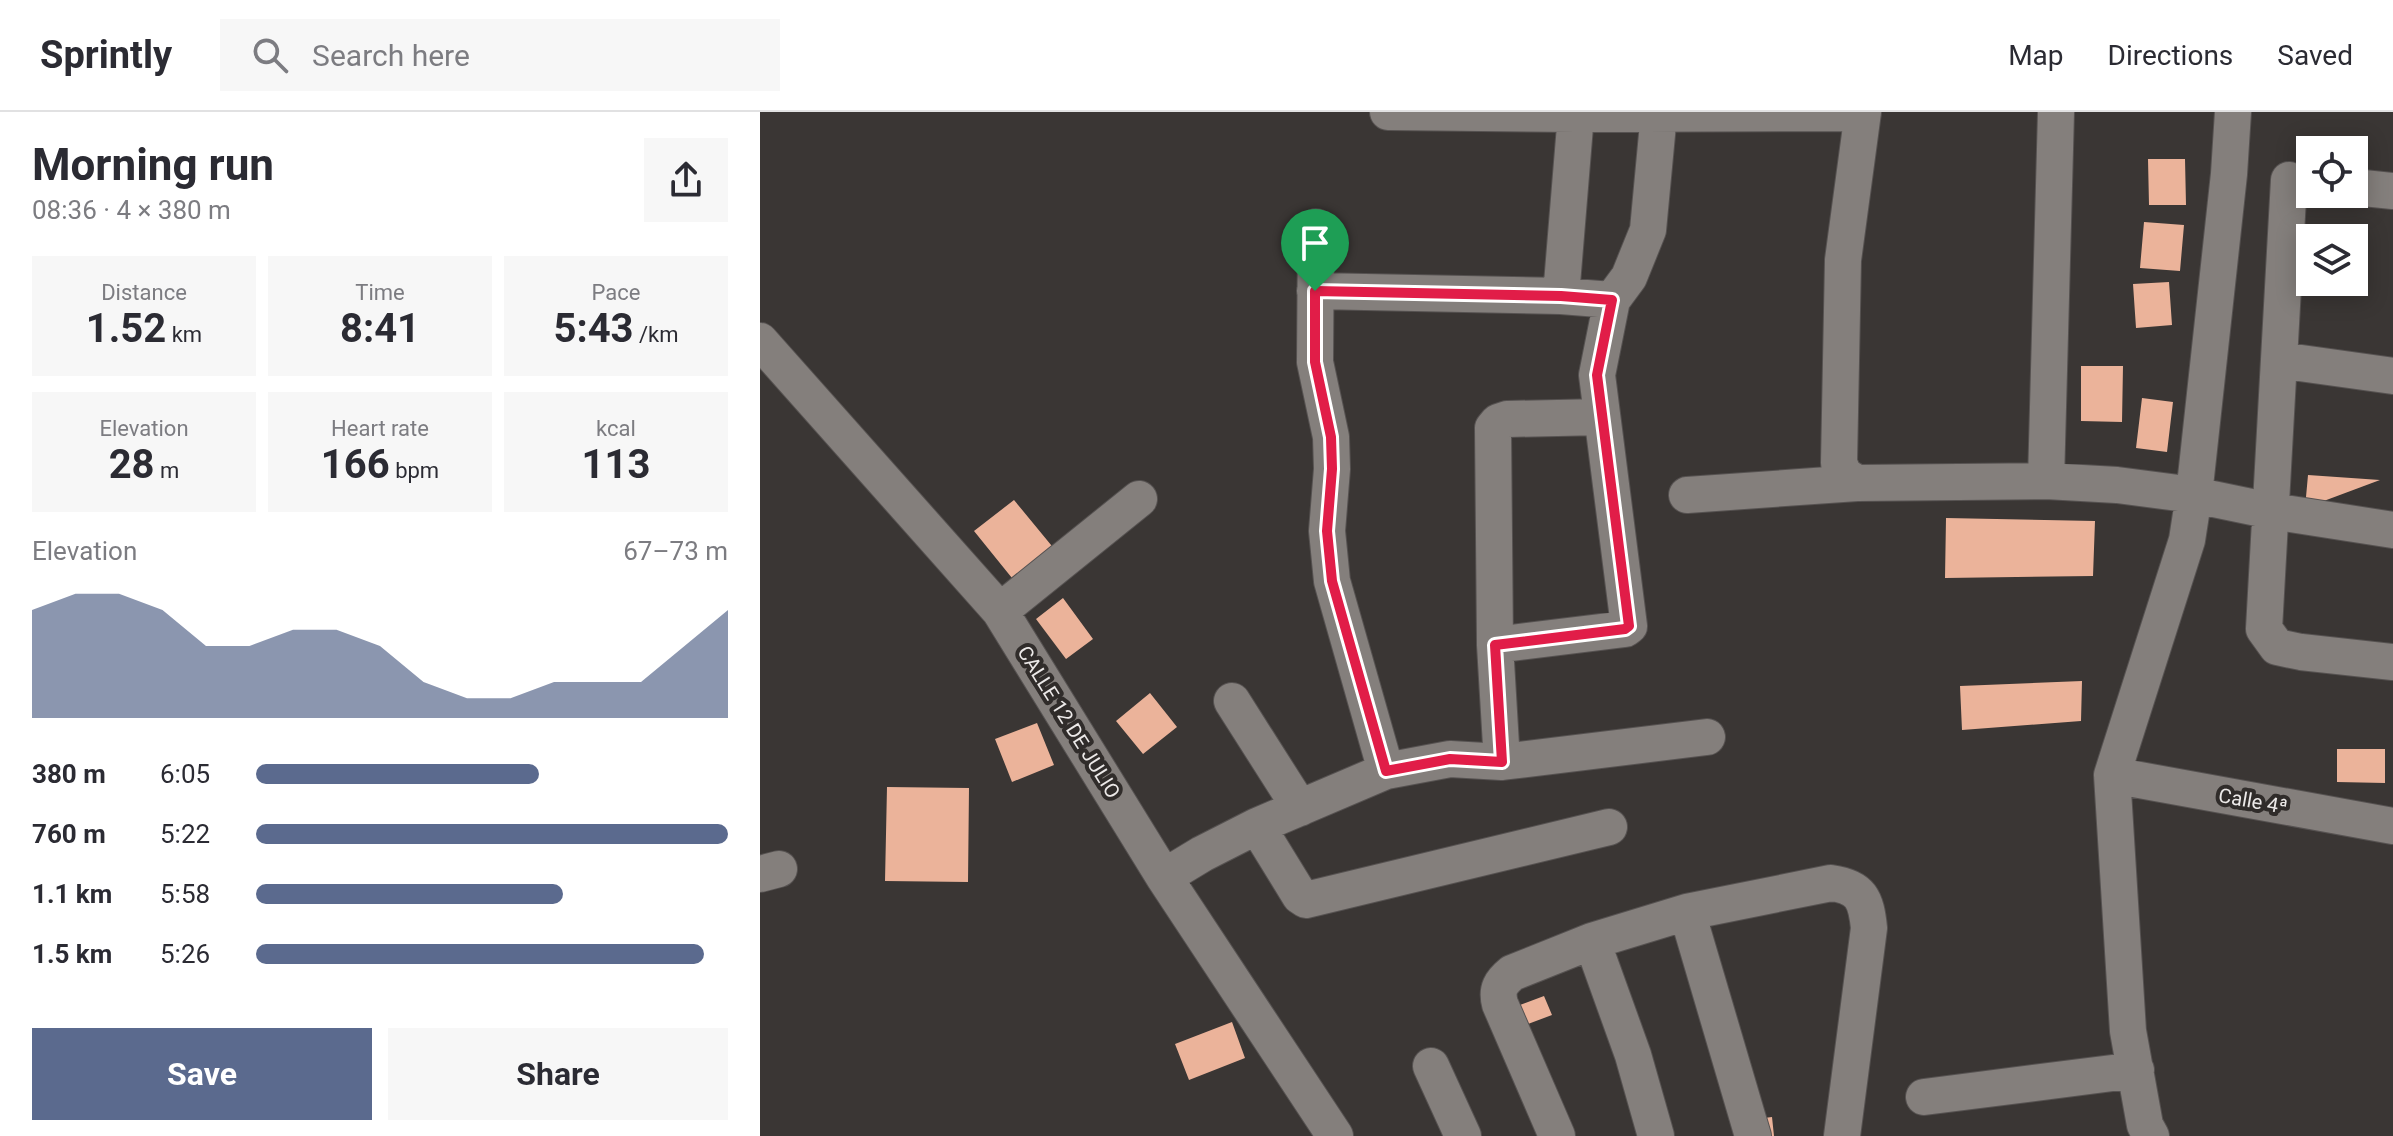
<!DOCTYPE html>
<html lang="en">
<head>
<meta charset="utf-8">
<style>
  :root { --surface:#fff; --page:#f7f7f7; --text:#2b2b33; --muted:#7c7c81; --line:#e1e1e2; --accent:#5b6a8e }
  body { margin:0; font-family:Roboto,sans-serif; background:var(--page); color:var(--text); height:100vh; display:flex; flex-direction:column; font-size:30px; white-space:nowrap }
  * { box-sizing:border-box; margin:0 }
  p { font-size:26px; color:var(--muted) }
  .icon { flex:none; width:44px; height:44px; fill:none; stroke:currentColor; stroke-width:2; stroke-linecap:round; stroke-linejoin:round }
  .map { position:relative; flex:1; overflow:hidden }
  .sheet { display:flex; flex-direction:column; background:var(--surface); width:760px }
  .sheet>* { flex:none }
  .controls { position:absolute; left:1536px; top:24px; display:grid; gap:16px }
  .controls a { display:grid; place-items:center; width:72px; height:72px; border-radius:0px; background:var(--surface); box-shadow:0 4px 20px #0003; font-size:40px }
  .pin { position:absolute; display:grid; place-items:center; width:68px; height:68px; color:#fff; margin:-82px -34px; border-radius:50% 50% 50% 0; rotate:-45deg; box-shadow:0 0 8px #0007 }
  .pin .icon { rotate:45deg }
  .round { display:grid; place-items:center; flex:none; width:84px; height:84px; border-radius:0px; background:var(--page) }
  .headline { display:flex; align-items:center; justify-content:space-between; height:136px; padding:0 32px }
  h1 { font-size:44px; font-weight:700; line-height:60px }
  .stats { display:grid; grid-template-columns:repeat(3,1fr); gap:12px; height:136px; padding:8px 32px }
  .stats div { display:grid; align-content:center; border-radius:0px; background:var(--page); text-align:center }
  .stats b { font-size:40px; font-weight:700 }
  .stats small { font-size:22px; font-weight:400 }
  .stats p { font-size:22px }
  .chart { height:224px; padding:16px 32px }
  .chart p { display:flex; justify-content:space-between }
  .chart svg { width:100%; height:144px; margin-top:8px; fill:var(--accent); opacity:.7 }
  .button { display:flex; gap:16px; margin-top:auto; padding:16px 32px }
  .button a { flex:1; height:92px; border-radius:0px; background:var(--accent); color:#fff; font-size:32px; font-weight:700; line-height:92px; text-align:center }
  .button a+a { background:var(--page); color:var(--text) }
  ul { padding:0 32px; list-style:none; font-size:26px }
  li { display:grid; grid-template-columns:128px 96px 1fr; align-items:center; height:60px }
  li i { height:20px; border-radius:10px; background:var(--accent) }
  header { display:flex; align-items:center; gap:48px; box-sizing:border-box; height:112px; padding:0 40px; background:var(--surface); border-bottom:2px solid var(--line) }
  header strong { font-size:38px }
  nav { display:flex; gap:44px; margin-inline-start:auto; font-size:28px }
  .search { width:560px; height:72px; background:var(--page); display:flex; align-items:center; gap:20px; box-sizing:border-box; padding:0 28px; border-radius:0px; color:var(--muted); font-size:30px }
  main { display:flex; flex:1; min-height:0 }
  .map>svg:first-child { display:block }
  .building { fill:#ebb39a }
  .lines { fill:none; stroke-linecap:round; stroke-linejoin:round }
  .minor-casing { stroke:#565251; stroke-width:38 }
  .minor { stroke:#847f7c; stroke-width:36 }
  .route-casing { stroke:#fff; stroke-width:16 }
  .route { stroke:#e11d48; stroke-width:10 }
  .labels { text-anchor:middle; stroke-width:8; stroke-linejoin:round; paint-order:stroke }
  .street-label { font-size:20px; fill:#ece9e8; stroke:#302c2a }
</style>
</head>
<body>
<header>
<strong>Sprintly</strong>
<div class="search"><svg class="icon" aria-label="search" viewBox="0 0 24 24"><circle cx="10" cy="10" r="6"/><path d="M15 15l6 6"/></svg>Search here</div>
<nav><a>Map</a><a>Directions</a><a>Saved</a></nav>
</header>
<main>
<section class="sheet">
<div class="headline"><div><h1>Morning run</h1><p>08:36 · 4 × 380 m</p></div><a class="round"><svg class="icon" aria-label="share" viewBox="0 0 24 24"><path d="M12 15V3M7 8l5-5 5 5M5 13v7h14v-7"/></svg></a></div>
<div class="stats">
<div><p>Distance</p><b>1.52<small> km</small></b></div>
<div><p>Time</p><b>8:41</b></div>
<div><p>Pace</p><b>5:43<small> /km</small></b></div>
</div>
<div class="stats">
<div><p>Elevation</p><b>28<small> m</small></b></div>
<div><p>Heart rate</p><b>166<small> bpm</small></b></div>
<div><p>kcal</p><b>113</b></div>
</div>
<div class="chart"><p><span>Elevation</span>67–73 m</p>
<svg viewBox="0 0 160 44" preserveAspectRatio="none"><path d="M0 44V11L10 6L20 6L30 11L40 22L50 22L60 17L70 17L80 22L90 33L100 38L110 38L120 33L130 33L140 33L150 22L160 11V44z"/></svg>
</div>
<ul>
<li><b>380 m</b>6:05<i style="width:60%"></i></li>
<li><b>760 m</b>5:22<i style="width:100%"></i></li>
<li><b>1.1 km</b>5:58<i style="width:65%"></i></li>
<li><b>1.5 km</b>5:26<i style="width:95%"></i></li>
</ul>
<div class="button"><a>Save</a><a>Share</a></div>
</section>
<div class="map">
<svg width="1633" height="1024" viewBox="0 0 1633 1024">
  <rect width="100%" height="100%" fill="#3a3634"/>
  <!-- building -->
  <path class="building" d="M1388,47H1425L1426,93H1389Z
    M1384,110L1424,113L1420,159L1380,156Z
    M1409,170L1412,213L1376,216L1373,172Z
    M1321,254H1363L1362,310L1321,309Z
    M1382,286L1413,290L1407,340L1376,336Z
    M1548,363L1620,368L1545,396Z
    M254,388L296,439L256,471L214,419Z
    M1186,406L1335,409L1333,464L1185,466Z
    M303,486L333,527L306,547L276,507Z
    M1322,569L1321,609L1202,618L1200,574Z
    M390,581L417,615L383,642L356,609Z
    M277,611L294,653L252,670L235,627Z
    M1577,637H1625V671L1577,670Z
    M127,675L209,676L208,770L125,769Z
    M784,884L792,903L757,916L749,897Z
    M472,910L485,946L429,968L415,932Z
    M1012,1005L1014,1024H999L996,1007Z"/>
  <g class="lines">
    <!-- minor casing -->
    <g class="minor-casing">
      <path id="minor" d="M628,0L816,2L1103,1
        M1103,0L1083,148L1079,351L1084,363L1097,371L1286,369L1357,373L1434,383L1511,399L1633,418
        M1529,68L1504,517L1517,535L1541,540L1633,550
        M1594,75L1633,79
        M556,115L555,250L571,325L572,357L567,419L572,469L626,659
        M555,179L801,184L852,188
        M801,184L816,2
        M0,229L240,499L404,765L575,1024
        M1519,248L1633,264
        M1286,369L1296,0
        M927,383L1097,371
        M240,499L379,387
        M735,533L865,517L869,514L837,263L852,188L869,165L888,118L899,1
        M472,589L540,696
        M742,650L735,533L733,316L738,310L747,307L842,305
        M1352,663L1633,714
        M497,714L540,784L546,788L849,715
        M0,762L19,757
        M404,765L442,742L497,714L626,659L690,647L742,650L947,625
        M927,800L993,1024
        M832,829L873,943L896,1024
        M671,954L703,1024
        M1164,985L1376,958
        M797,1024L740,892C736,877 741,870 752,861L832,829L927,800L1071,771C1101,775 1106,787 1109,816L1082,1024
        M1391,1024L1385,1013L1368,919L1352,663L1427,428L1434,383L1469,62L1473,0"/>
    </g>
    <!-- minor -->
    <use href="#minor" class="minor"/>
  </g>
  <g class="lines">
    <!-- route casing -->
    <g class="route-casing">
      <path id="route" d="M555,179L801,184L852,188L837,263L869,514L865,517L735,533L742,650L690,647L626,659L572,469L567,419L572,357L571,325L555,250Z"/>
    </g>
    <!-- route -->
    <use href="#route" class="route"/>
  </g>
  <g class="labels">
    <!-- street labels -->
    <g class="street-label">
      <text transform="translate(309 610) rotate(58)" y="7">CALLE 12 DE JULIO</text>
      <text transform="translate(1493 689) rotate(10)" y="7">Calle 4ª</text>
    </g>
  </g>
</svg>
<div class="controls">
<a><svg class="icon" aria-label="locate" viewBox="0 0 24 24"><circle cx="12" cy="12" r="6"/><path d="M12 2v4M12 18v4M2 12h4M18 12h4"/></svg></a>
<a><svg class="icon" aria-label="layers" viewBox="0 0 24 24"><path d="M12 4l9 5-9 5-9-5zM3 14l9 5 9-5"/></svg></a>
</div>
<div class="pin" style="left:555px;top:179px;background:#1e9e55"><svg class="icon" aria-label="arrive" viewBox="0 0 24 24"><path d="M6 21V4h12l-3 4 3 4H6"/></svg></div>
</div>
</main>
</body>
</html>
